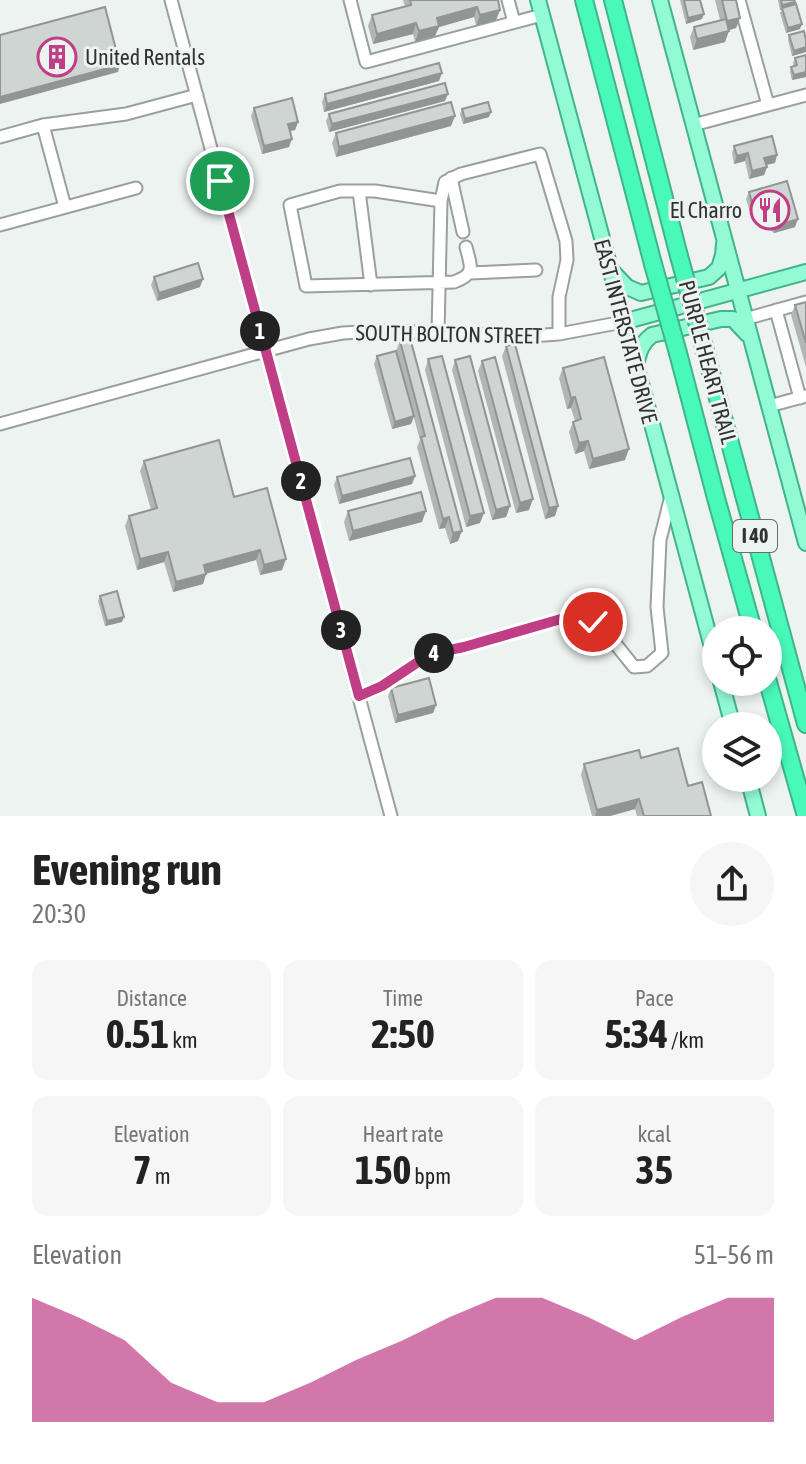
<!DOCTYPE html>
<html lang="en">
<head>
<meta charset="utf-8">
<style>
  :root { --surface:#fff; --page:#f6f6f6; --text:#222; --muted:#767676; --accent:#c03e86 }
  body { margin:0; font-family:"Asap Condensed",sans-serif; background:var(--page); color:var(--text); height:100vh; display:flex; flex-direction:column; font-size:30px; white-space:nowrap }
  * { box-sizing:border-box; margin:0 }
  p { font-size:26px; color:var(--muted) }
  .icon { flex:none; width:44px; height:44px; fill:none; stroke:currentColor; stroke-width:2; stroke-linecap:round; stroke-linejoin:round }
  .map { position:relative; height:816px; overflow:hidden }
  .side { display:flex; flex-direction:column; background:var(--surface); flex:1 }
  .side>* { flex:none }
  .controls { position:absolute; left:702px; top:616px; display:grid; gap:16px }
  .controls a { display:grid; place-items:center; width:80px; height:80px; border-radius:50%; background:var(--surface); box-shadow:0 4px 12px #0003; font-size:40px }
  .pin { position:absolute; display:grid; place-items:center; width:68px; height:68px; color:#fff; margin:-34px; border:4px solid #fff; border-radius:50%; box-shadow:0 2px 8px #0007 }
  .km { position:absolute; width:40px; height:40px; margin:-20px; border-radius:50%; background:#222; color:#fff; font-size:22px; line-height:40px; text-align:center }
  .round { display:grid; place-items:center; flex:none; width:84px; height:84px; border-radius:42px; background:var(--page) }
  .summary { display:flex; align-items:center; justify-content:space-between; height:136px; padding:0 32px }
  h1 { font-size:44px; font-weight:700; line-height:60px }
  .stats { display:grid; grid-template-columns:repeat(3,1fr); gap:12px; height:136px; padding:8px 32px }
  .stats div { display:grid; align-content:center; border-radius:16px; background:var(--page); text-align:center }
  .stats b { font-size:40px; font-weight:700 }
  .stats small { font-size:22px; font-weight:400 }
  .stats p { font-size:22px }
  .chart { height:224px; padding:16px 32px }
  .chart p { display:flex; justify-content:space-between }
  .chart svg { width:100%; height:144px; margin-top:8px; fill:var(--accent); opacity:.7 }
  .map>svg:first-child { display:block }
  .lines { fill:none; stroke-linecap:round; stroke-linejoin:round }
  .minor-casing { stroke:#9aa09d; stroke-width:15 }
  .major-casing { stroke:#41b48a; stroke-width:18 }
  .highway-casing { stroke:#41b48a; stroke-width:20 }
  .minor { stroke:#fff; stroke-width:11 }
  .major { stroke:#92fbd6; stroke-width:14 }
  .highway { stroke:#49f9ba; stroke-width:16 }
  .highway-bridge-casing { stroke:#41b48a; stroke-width:20; stroke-linecap:butt }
  .highway-bridge { stroke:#49f9ba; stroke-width:16 }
  .wall { fill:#b2b7b5 }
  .shaded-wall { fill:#919593 }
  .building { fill:#cfd5d2; stroke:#919593; stroke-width:2 }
  .route-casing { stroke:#fff; stroke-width:16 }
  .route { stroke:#c03e86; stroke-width:10 }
  .labels { text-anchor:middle; stroke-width:6; stroke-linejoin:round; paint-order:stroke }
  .shield { fill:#edf3f0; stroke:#696d6b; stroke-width:2 }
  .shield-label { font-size:20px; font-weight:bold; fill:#313332 }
  .poi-label { font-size:22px; fill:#313332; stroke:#edf3f0; text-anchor:start }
  .street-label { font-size:22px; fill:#313332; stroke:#edf3f0 }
</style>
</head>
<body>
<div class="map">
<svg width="806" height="816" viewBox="0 0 806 816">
  <rect width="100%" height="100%" fill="#edf3f0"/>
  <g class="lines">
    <!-- minor casing -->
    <g class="minor-casing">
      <path id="minor" d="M171,0L391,816
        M350,0L366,62L542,15
        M508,0L514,22
        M739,0L768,105
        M43,125L65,207
        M693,125L806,95
        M0,137L43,125L126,114L197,95
        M451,178L463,232
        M359,191L371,285
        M441,201L375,191H340L290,205L306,286L454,282C476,274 471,267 466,247
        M0,225L136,188
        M470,273L536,270
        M776,310L800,398
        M745,319L806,302
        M438,333L441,201L445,182L461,174L540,154L566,241L567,260L559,297V334
        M769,406L806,396
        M0,424L309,339L343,333L378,331L530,336L559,334L623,322
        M359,696L382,686L430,654L464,647L568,617L593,622L614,642L634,667L647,666L662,653L657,607L660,540L671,496"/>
    </g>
    <!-- major casing -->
    <g class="major-casing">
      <path id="major" d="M538,0L716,662
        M660,0L806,543
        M610,269L627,287L641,293L709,277L719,268L723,255L724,244
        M623,322L806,272
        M636,365C639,353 641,343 652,335L721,319H733L747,334
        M721,682L733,726
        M748,778L758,816"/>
    </g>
    <!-- highway casing -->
    <g class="highway-casing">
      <path id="highway" d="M584,0L653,264
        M613,0L679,256
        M704,347L806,724
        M678,353L716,498L753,630
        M768,682L806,816"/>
    </g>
    <!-- minor -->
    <use href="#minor" class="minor"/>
    <!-- major -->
    <use href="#major" class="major"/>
    <!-- highway -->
    <use href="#highway" class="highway"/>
    <!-- highway-bridge casing -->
    <g class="highway-bridge-casing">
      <path id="highway-bridge" d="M679,256L704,347
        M653,264L678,353"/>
    </g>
    <!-- highway-bridge -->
    <use href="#highway-bridge" class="highway-bridge"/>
  </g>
  <!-- wall -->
  <path class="wall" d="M403,0H498L500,10L496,20L476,26L474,17L439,27L435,36L415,42L413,34L373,44L368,26L372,15L405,6Z
    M680,0H700L702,19L686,24Z
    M715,0H736L740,18L736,28L728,30L725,42L693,50L690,37L694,27L720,20Z
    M778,0H794L793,5L800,29L786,33L780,13L782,10H780Z
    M789,35L806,52L792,56L788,40Z
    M806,55V77L792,80L790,72L791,67L794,66L793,63L795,58Z
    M439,81L324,112L322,102L325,94Z
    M445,101L329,132L326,121L329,114Z
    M254,108L298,122L295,130L290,131L289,147L262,154L251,116Z
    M462,109L489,117L463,124L460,114Z
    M451,126L336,157L332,143L336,133Z
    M734,146L775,163L766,165L767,167L764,175L749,179L745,161L734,164L732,153Z
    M749,192L795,227L774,233L760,222L758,224L753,221L746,199Z
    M154,277L200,287L157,301L151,285Z
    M806,302V367L791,315L795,305Z
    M400,341L458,541L450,544L445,528L439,529L417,447L420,440L396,351Z
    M506,346L558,506L555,516L545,519L502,356Z
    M377,356L414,416L411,424L392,429L374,364Z
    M428,359L480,523L466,527L425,370Z
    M455,360L510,506L506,517L492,520L452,370Z
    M482,361L529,510L516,513L478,371Z
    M563,368L625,460L589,469L584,451L575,454L569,432L573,422L575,421L571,408L567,409L559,378Z
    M144,461L234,497L282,570L260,575L256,560L206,574L203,584L173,592L164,562L137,570L125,526L129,516L151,510L140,471Z
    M415,476L412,484L339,504L334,485L337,477Z
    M348,511L422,522L349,541L344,522Z
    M100,596L122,622L105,626L98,601Z
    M391,688L436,705L433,713L395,723L388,696Z
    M641,758L688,786L711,816H637L635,809L610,816H592L581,775L584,764Z"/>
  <!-- shaded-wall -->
  <path class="shaded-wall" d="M795,2L793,7L780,10L782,5Z
    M477,7L474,17L439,27L435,36L415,42L419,31L437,18Z
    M500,10L496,20L476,26L480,15Z
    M704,14L702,19L686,24L688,18Z
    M740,18L736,28L723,32L727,21Z
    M416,23L413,34L373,44L377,34Z
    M802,24L800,29L786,33L788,28Z
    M729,31L725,42L693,50L697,39Z
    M806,47V52L792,56L794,51Z
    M120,65L118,72L0,104V97Z
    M806,72V77L792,80L794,75Z
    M442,73L439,81L324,112L327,104Z
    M448,94L445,101L329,132L332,124Z
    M491,112L489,117L463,124L465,119Z
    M455,116L451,126L336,157L339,147Z
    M298,122L295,130L286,132L288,124Z
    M292,139L289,147L262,154L264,146Z
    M748,153L745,161L734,164L737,156Z
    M777,155L775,163L761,166L764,158Z
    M767,167L764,175L749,179L752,171Z
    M798,219L795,227L774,233L776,226Z
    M203,279L200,287L157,301L159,293Z
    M575,397L571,408L567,409L571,398Z
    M414,416L411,424L392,429L395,422Z
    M588,441L584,451L575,454L579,443Z
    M629,449L625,460L589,469L593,459Z
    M415,476L412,484L339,504L342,496Z
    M533,499L529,510L516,513L520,503Z
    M510,506L506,517L492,520L496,510Z
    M558,506L555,516L545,519L549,508Z
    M426,511L422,522L349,541L353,531Z
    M484,513L480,523L466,527L470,516Z
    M449,517L445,528L439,529L443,519Z
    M462,531L458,541L450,544L453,533Z
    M260,550L256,560L200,575L204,565Z
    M168,552L164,562L137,570L140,559Z
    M286,559L282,570L260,575L264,565Z
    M206,574L203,584L173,592L176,582Z
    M124,617L122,622L105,626L107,621Z
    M436,705L433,713L395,723L398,715Z
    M639,799L635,809L610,816H595L597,810Z"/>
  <!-- building -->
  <path class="building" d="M410,0H498L500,10L480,15L477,7L437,18L439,26L419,31L416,23L377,34L372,15L411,5Z
    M684,0H700L704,14L688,18Z
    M722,0H736L740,18L727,21Z
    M781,0H794L795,2L782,5Z
    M796,4L802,24L788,28L782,8Z
    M105,7L120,65L0,97V35Z
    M726,19L729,31L697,39L694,27Z
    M804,31L806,40V47L794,51L789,35Z
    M806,55V72L794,75L791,67L797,65L795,58Z
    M439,63L442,73L327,104L325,94Z
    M445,83L448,94L332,124L329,114Z
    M292,98L298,122L288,124L292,139L264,146L254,108Z
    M451,102L455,116L339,147L336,133Z
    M488,102L491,112L465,119L462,109Z
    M772,136L777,155L764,158L767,167L752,171L748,153L737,156L734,146Z
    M787,181L798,219L776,226L762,214L761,216L755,213L749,192Z
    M198,263L203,279L159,293L154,277Z
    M806,302V343L795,305Z
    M410,338L462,531L453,533L449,517L443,519L421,437L425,436L400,341Z
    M515,344L558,506L549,508L506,346Z
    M396,351L414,416L395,422L377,356Z
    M442,356L484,513L470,516L428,359Z
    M470,356L510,506L496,510L455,360Z
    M495,357L533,499L520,503L482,361Z
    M604,357L629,449L593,459L588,441L579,443L573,422L581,419L575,397L571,398L563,368Z
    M219,440L234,497L267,488L286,559L264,565L260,550L204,565L206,574L176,582L168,552L140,559L129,516L157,508L144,461Z
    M410,458L415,476L342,496L337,477Z
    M421,492L426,511L353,531L348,511Z
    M117,591L124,617L107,621L100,596Z
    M429,678L436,705L398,715L391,688Z
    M678,748L688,786L702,782L711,816H644L639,799L597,810L584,764L639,750L641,758Z"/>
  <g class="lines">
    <!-- route casing -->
    <g class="route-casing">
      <path id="route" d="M220,181L359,696L382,686L430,654L464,647L568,617L593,622"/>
    </g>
    <!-- route -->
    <use href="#route" class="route"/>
  </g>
  <!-- icons -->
  <defs>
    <g id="building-ring" transform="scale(2)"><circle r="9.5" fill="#edf3f0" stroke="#c03e86" stroke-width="1.5"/><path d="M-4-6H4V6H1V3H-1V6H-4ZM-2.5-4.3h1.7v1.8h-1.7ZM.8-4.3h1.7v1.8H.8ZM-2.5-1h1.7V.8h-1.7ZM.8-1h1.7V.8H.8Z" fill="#c03e86"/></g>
    <g id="restaurant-ring" transform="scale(2)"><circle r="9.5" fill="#edf3f0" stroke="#c03e86" stroke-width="1.5"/><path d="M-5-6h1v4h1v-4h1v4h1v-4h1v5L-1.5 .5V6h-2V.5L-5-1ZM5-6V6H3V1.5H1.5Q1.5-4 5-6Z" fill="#c03e86"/></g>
  </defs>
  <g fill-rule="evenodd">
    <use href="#building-ring" x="57" y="57"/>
    <use href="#restaurant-ring" x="770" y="210"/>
  </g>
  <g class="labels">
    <!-- shield labels -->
    <rect class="shield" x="733" y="520" width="44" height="32" rx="6"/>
    <g class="shield-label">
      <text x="755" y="543">I 40</text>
    </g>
    <!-- poi labels -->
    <g class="poi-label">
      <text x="85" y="65">United Rentals</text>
      <text x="742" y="218" text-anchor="end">El Charro</text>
    </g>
    <!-- street labels -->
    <g class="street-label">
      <text transform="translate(626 331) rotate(75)" y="8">EAST INTERSTATE DRIVE</text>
      <text transform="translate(449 334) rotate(1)" y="8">SOUTH BOLTON STREET</text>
      <text transform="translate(708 362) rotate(75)" y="8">PURPLE HEART TRAIL</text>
    </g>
  </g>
</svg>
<div class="controls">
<a><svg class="icon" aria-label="locate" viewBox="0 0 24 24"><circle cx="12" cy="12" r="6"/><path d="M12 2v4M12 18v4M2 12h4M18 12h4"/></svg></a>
<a><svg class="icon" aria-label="layers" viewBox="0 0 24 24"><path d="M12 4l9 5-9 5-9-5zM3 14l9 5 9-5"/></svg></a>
</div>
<div class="pin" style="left:220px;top:181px;background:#1e9e55"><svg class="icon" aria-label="arrive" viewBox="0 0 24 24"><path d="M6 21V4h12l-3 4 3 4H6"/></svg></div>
<div class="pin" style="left:593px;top:622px;background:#d93025"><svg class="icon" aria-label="check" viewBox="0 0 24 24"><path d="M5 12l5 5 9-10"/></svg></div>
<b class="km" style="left:260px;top:331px">1</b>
<b class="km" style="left:301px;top:481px">2</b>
<b class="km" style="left:341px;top:630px">3</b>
<b class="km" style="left:434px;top:653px">4</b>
</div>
<section class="side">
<div class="summary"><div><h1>Evening run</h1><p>20:30</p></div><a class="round"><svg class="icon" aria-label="share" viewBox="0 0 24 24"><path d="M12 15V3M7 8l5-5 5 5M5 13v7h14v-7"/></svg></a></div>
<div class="stats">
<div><p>Distance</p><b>0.51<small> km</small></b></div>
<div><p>Time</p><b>2:50</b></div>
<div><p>Pace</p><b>5:34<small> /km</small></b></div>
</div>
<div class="stats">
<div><p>Elevation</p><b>7<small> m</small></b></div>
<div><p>Heart rate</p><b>150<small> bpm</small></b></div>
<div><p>kcal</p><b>35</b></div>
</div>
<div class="chart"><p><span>Elevation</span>51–56 m</p>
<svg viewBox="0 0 160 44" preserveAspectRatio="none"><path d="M0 44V6L10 12L20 19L30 32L40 38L50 38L60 32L70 25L80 19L90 12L100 6L110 6L120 12L130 19L140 12L150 6L160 6V44z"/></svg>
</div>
</section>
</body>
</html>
